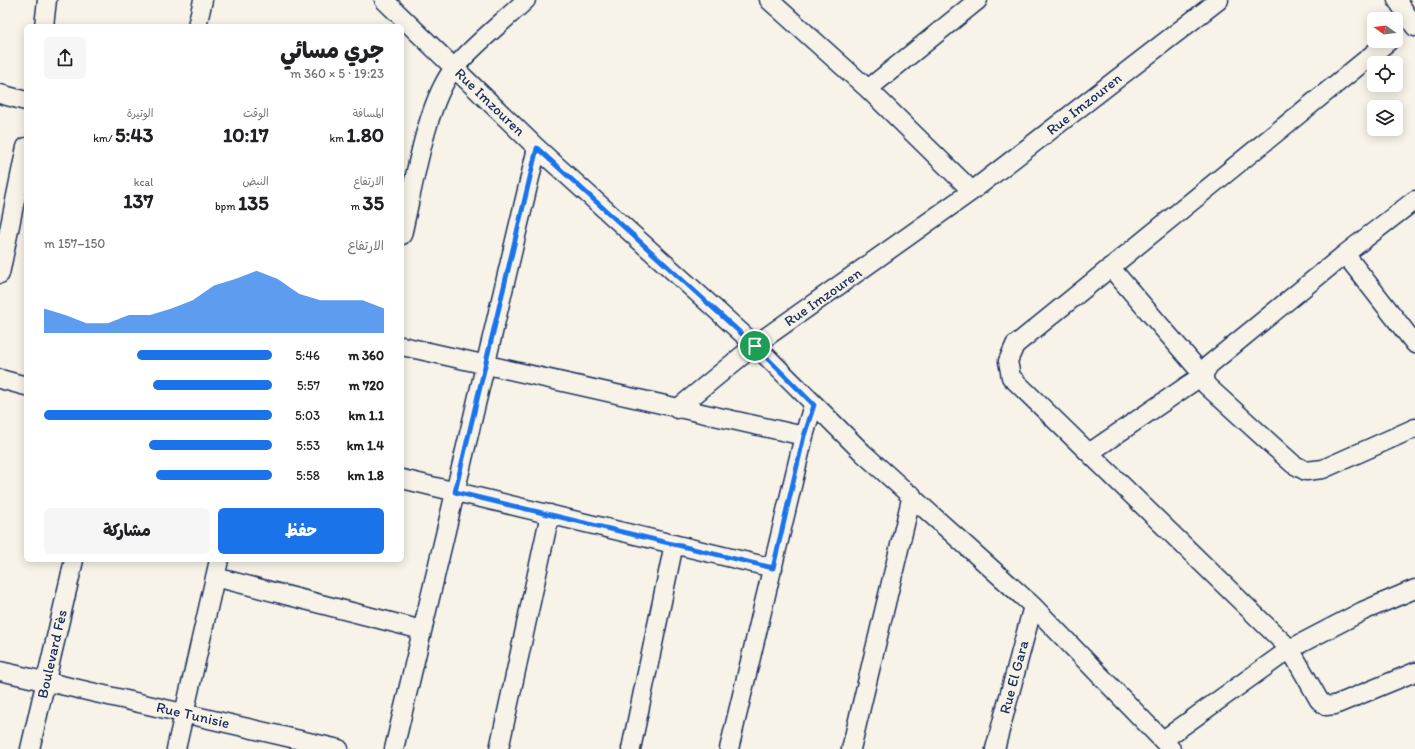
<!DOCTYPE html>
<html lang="ar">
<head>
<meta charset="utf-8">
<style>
  :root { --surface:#fff; --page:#f6f6f6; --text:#202124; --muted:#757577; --accent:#1a73e8 }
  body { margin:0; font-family:Itim,"Playpen Sans Arabic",sans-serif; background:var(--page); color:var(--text); direction:rtl; height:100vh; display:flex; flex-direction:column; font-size:15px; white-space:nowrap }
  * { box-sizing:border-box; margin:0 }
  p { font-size:13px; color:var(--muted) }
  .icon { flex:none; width:22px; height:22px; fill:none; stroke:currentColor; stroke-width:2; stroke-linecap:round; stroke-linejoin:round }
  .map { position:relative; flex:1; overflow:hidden; direction:ltr }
  .sheet { position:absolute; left:24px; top:24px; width:380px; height:538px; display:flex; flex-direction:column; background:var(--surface); border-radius:6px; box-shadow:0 2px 10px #0003; direction:rtl }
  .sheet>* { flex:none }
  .needle { width:26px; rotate:285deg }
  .controls { position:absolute; left:1367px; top:12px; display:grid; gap:8px }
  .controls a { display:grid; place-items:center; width:36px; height:36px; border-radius:6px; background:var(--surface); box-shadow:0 2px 10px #0003; font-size:20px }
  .pin { position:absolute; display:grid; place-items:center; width:34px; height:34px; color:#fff; margin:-17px; border:2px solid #fff; border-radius:50%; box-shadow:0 1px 4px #0007 }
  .round { display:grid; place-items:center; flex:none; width:42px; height:42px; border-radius:6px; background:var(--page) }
  .headline { display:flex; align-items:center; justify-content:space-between; height:68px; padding:0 20px }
  h1 { font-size:22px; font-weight:800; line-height:30px }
  .metrics { display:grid; grid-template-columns:repeat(3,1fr); gap:6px; height:68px; padding:4px 20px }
  .metrics div { display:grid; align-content:center }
  .metrics b { font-size:20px; font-weight:800 }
  .metrics small { font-size:11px; font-weight:400 }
  .metrics p { font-size:11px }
  .chart { height:112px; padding:8px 20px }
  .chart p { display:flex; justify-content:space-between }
  .chart svg { width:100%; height:72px; margin-top:4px; fill:var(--accent); opacity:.7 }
  .button { display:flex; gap:8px; margin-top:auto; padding:8px 20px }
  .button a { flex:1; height:46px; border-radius:6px; background:var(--accent); color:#fff; font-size:16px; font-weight:800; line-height:46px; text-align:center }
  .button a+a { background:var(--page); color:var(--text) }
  ul { padding:0 20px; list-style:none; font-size:13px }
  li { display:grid; grid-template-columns:64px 48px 1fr; align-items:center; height:30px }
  li i { height:10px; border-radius:5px; background:var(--accent) }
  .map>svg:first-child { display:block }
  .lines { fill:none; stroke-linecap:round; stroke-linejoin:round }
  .minor-casing { stroke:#1b2f5e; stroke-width:21 }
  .minor { stroke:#f7f3e8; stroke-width:18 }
  .route-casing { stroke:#fff; stroke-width:8 }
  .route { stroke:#1a73e8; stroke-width:5 }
  .labels { text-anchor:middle; stroke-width:3.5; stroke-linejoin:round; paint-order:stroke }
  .street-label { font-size:15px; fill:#1b2f5e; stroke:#f7f3e8 }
</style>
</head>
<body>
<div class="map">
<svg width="1415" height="749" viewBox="0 0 1415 749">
  <rect width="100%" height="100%" fill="#f7f3e8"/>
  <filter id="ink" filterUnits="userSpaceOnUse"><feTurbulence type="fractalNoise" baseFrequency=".025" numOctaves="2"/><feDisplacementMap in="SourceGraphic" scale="8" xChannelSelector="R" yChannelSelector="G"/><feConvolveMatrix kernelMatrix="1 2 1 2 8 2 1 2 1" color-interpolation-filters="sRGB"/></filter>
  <g filter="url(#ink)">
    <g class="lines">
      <!-- minor casing -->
      <g class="minor-casing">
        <path id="minor" d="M384,0L537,148L755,345L863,453L1033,606L1171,749
          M769,0L868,89L972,191
          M1397,0L1415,27
          M44,26L47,0
          M197,26L203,0
          M1389,41L1015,345L1008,361L1011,377L1290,649L1319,700L1326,706L1335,705L1415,672
          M868,89L978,0
          M0,94L26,101
          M402,235C413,190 426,101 455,67C475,44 504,21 526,0
          M1345,254L1415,344
          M1110,267L1203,375L1206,385L1293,464L1306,471L1323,469L1415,428
          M0,274L26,147
          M402,346L804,436
          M0,379L26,386
          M677,409L755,345L972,191L1219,0
          M1089,453L1203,375L1209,365L1345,254L1415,200
          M402,479L773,568
          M215,577L422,630
          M0,671L339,749
          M1163,740L1290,649L1363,611L1415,589
          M30,749L74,560
          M176,749L219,560
          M394,749L537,148
          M499,749L550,514
          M631,749L674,544
          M729,749L804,436L813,405
          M851,749L912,495
          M995,749L1033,606"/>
      </g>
      <!-- minor -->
      <use href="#minor" class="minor"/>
    </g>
  </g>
  <g class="lines" filter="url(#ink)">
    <!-- route casing -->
    <g class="route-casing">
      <path id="route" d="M537,148L755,346L814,405L804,436L773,568L455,492Z"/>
    </g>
    <!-- route -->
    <use href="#route" class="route"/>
  </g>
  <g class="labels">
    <!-- street labels -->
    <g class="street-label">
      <text transform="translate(490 102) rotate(44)" y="5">Rue Imzouren</text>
      <text transform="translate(1084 104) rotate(-38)" y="5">Rue Imzouren</text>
      <text transform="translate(823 297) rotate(-35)" y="5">Rue Imzouren</text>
      <text transform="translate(52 654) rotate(-77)" y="5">Boulevard Fès</text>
      <text transform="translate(1014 677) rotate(-75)" y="5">Rue El Gara</text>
      <text transform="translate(193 715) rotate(13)" y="5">Rue Tunisie</text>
    </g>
  </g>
</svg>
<div class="controls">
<a><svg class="needle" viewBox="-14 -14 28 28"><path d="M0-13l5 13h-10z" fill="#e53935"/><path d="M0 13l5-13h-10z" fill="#757577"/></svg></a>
<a><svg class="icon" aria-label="locate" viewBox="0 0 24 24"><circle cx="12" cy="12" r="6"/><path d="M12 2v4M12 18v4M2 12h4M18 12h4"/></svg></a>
<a><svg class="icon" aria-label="layers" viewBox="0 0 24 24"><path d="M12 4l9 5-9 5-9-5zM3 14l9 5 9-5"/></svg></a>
</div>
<div class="pin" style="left:755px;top:346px;background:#1e9e55"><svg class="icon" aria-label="arrive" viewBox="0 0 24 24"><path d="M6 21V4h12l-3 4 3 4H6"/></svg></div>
<section class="sheet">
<div class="headline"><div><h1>جري مسائي</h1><p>19:23 · 5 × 360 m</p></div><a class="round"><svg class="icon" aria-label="share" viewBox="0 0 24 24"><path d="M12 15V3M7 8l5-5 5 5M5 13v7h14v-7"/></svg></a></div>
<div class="metrics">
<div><p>المسافة</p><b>1.80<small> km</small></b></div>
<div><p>الوقت</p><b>10:17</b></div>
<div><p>الوتيرة</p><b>5:43<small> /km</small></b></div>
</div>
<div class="metrics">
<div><p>الارتفاع</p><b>35<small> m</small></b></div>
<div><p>النبض</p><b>135<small> bpm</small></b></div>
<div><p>kcal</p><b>137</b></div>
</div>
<div class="chart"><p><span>الارتفاع</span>150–157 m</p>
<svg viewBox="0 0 160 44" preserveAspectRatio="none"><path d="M0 44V29L10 33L20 38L30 38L40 33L50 33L60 29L70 24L80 15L90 11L100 6L110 11L120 20L130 24L140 24L150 24L160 29V44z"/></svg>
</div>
<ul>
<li><b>360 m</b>5:46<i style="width:59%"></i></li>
<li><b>720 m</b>5:57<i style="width:52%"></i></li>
<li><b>1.1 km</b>5:03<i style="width:100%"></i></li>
<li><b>1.4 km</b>5:53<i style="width:54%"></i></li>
<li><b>1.8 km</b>5:58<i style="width:51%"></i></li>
</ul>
<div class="button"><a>حفظ</a><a>مشاركة</a></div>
</section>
</div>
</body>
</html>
